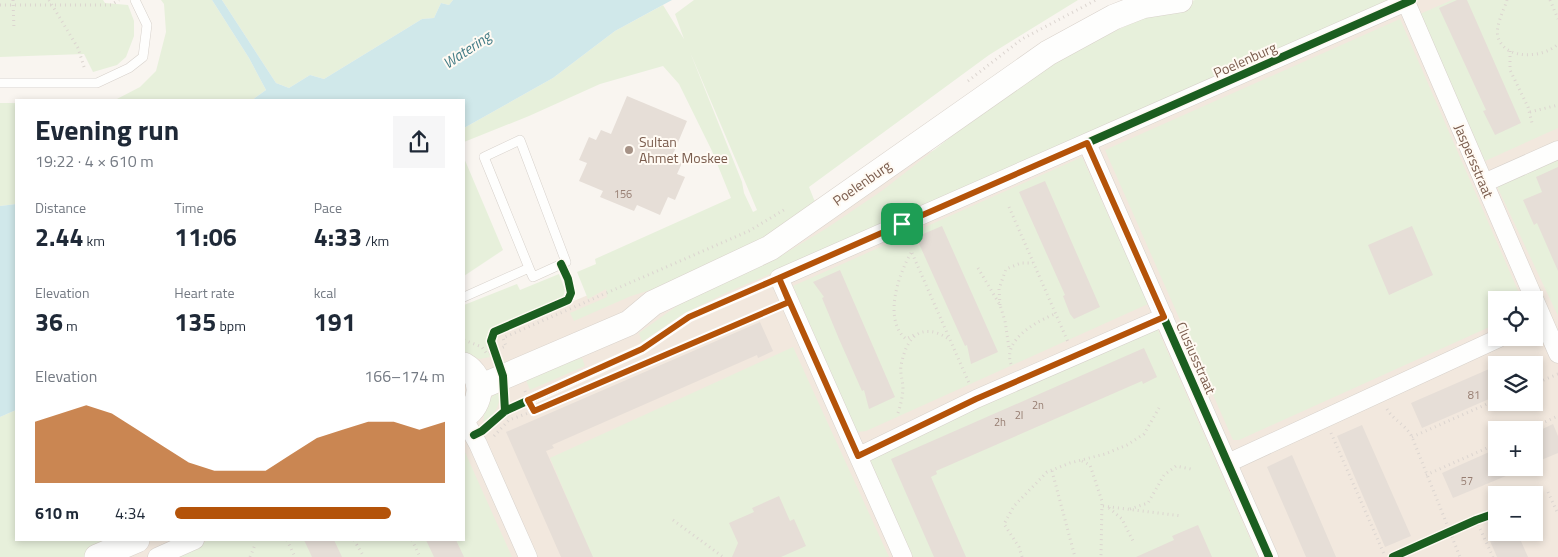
<!DOCTYPE html>
<html lang="en">
<head>
<meta charset="utf-8">
<style>
  :root { --surface:#fff; --page:#f6f6f7; --text:#1f2937; --muted:#747a83; --accent:#b45309 }
  body { margin:0; font-family:"Titillium Web",sans-serif; background:var(--page); color:var(--text); height:100vh; display:flex; flex-direction:column; font-size:19px; white-space:nowrap }
  * { box-sizing:border-box; margin:0 }
  p { font-size:16px; color:var(--muted) }
  .icon { flex:none; width:28px; height:28px; fill:none; stroke:currentColor; stroke-width:2; stroke-linecap:round; stroke-linejoin:round }
  .map { position:relative; flex:1; overflow:hidden }
  .drawer { position:absolute; left:15px; top:99px; width:450px; height:442px; display:flex; flex-direction:column; background:var(--surface); border-radius:0px; box-shadow:0 2px 8px #0003 }
  .drawer>* { flex:none }
  .tools { position:absolute; left:1488px; top:291px; display:grid; gap:10px }
  .tools a { display:grid; place-items:center; width:55px; height:55px; border-radius:0px; background:var(--surface); box-shadow:0 2px 8px #0003; font-size:25px }
  .pin { position:absolute; display:grid; place-items:center; width:42px; height:42px; color:#fff; margin:-21px; border-radius:10px; box-shadow:0 2px 8px #0006 }
  .round { display:grid; place-items:center; flex:none; width:52px; height:52px; border-radius:0px; background:var(--page) }
  .summary { display:flex; align-items:center; justify-content:space-between; height:85px; padding:0 20px }
  h1 { font-size:28px; font-weight:700; line-height:38px }
  .stats { display:grid; grid-template-columns:repeat(3,1fr); gap:8px; height:85px; padding:5px 20px }
  .stats div { display:grid; align-content:center }
  .stats b { font-size:25px; font-weight:700 }
  .stats small { font-size:14px; font-weight:400 }
  .stats p { font-size:14px }
  .chart { height:140px; padding:10px 20px }
  .chart p { display:flex; justify-content:space-between }
  .chart svg { width:100%; height:90px; margin-top:5px; fill:var(--accent); opacity:.7 }
  ul { padding:0 20px; list-style:none; font-size:16px }
  li { display:grid; grid-template-columns:80px 60px 1fr; align-items:center; height:38px }
  li i { height:12px; border-radius:6px; background:var(--accent) }
  .map>svg:first-child { display:block }
  .residential { fill:#f2e8de; fill-rule:evenodd }
  .green { fill:#e7f0db; fill-rule:evenodd }
  .water { fill:#d0e8ea }
  .building { fill:#e6ded7 }
  .lines { fill:none; stroke-linecap:round; stroke-linejoin:round }
  .lane-casing { stroke:#d7d1cb; stroke-width:10 }
  .street-casing { stroke:#d7d1cb; stroke-width:19 }
  .secondary-casing { stroke:#d9d2cb; stroke-width:26 }
  .path { stroke:#dcd5d0; stroke-width:3; stroke-dasharray:1 4; stroke-linecap:butt }
  .lane { stroke:#fefefd; stroke-width:9 }
  .street { stroke:#fefefd; stroke-width:18 }
  .secondary { stroke:#fefefd; stroke-width:25 }
  .cycleway-casing { stroke:#fffaf3; stroke-width:11 }
  .cycleway { stroke:#1b5e20; stroke-width:8 }
  .route-casing { stroke:#fff; stroke-width:10 }
  .route { stroke:#b45309; stroke-width:6 }
  .poi-dot { fill:#a69286; stroke:#fffaf3; stroke-width:2 }
  .labels { text-anchor:middle; stroke-width:4; stroke-linejoin:round; paint-order:stroke }
  .number-label { font-size:11px; fill:#977e72 }
  .street-label { font-size:14px; fill:#7a5c4d; stroke:#fffaf3 }
  .poi-label { font-size:14px; fill:#7a5c4d; stroke:#fffaf3; text-anchor:start }
  .water-label { font-size:15px; font-style:italic; fill:#437c86; stroke:#fffaf3 }
</style>
</head>
<body>
<div class="map">
<svg width="1558" height="557" viewBox="0 0 1558 557">
  <rect width="100%" height="100%" fill="#f9f5f0"/>
  <!-- residential -->
  <path class="residential" d="M1293,0H1558V557H69L93,540H464V347ZM1496,300H1534V338H1496ZM1496,365H1534V402H1496ZM1496,430H1534V468H1496ZM1496,495H1534V532H1496Z"/>
  <!-- green -->
  <path class="green" d="M0,0H103L105,3L128,5L134,21V36L126,57L117,65L93,72L84,54L0,57Z
    M161,0H212L249,58L266,90L252,100H115L140,87L156,71L166,32L164,4Z
    M222,0H453L449,5L441,3L434,18L422,19L324,79L310,75L289,88L276,83Z
    M694,0H1078L989,55L809,187L815,202L783,230L667,285L631,296L574,321L570,313L607,297L606,289L588,299L577,272L596,264L595,259L731,198L712,151L679,84L663,66L600,84L529,116L464,142V128L553,78L615,31L663,5L684,39L675,14ZM690,52L757,210L753,212L744,193L742,182Z
    M1195,0H1399L957,195L728,292L683,314L642,342L639,333L688,298L779,257L827,228L883,190L989,107L1044,68L1115,31L1155,13Z
    M1452,0H1558V128L1485,161L1420,14Z
    M1400,19L1522,300H1496V324L1239,440H1233L1105,150Z
    M0,103H16V204L0,206Z
    M1558,154V316L1495,182Z
    M1082,157L1148,304L866,431L857,432L793,286Z
    M464,158L503,250L464,276Z
    M559,274L565,290L563,297L491,329L486,341L490,357L480,359L464,356V305L517,284L520,290Z
    M1157,328L1258,557H913L870,460V455Z
    M793,347L889,557H592L550,458Z
    M582,358L585,366L530,390L524,375Z
    M499,388C502,403 495,415 484,424C482,409 490,398 499,388Z
    M16,410V540H142L104,557H0V417Z
    M464,450L512,557H167L209,540H464Z"/>
  <!-- water -->
  <path class="water" d="M212,0H222L276,83L289,88L310,75L324,79L422,19L434,18L441,3L449,5L453,0H672L615,31L553,78L464,128V100H252L266,90L249,58Z
    M16,204V410L0,417V206Z"/>
  <!-- building -->
  <path class="building" d="M1457,0H1467L1521,123L1495,135L1483,111L1486,110L1468,71L1439,8Z
    M627,96L687,121L671,159L682,163L677,174L685,177L675,200L668,197L660,215L637,205L634,211L600,197L603,191L579,181L587,163L579,160L589,137L596,140L601,130L611,134Z
    M1558,167V271L1537,223L1534,225L1523,200L1542,192L1536,177Z
    M1045,181L1100,307L1074,319L1070,314L1063,296L1065,295L1019,192Z
    M942,226L998,352L971,364L967,345L965,346L916,237Z
    M1412,226L1433,275L1389,295L1368,245Z
    M840,270L895,397L869,409L864,390L862,391L839,339L822,298L824,297L813,282Z
    M760,322L773,351L758,358L757,355L552,445L554,448L546,451L593,557H561L506,432Z
    M1144,348L1157,377L1143,384L1142,381L936,471L937,474L931,477L966,557H934L891,459Z
    M1496,366V396L1422,428L1411,403Z
    M1553,424L1558,436V453L1534,463V433Z
    M1362,425L1411,536L1385,547L1337,436Z
    M1496,449V468H1525L1453,498L1442,473Z
    M1292,455L1315,508L1336,557H1306L1287,513L1267,467Z
    M779,496L790,521L794,519L806,546L781,557H732L738,543L729,523L754,512L752,508Z
    M1198,525L1212,557H1136L1174,540L1172,536Z
    M1508,532H1517L1528,557H1497L1490,541Z
    M304,540H334L342,557H312Z
    M426,540H456L464,557H434Z"/>
  <g class="lines">
    <!-- lane casing -->
    <g class="lane-casing">
      <path id="lane" d="M0,83H97L129,68L143,57L147,25L135,0
        M464,297L529,268L533,277L566,262L520,140L484,157L529,268"/>
    </g>
    <!-- street casing -->
    <g class="street-casing">
      <path id="street" d="M1087,143L1269,557
        M1484,183L1558,150
        M464,419L478,444L528,557
        M859,456L976,399L1164,317
        M1228,463L1499,338
        M157,557L195,540
        M903,557L779,278L1406,2L1558,354"/>
    </g>
    <!-- secondary casing -->
    <g class="secondary-casing">
      <path id="secondary" d="M464,365C485,377 483,404 464,416
        M480,387L629,323L653,303L770,248L1048,53L1114,17L1142,6L1180,0
        M97,557L137,540"/>
    </g>
    <!-- path -->
    <path class="path" d="M13,0L14,30
      M49,0L78,48L85,70
      M1507,0C1504,10 1495,26 1498,37C1505,61 1544,58 1558,44
      M1550,0L1558,19
      M0,5H111L119,0
      M1510,51V70L1528,107L1532,123
      M968,81L1022,39L1096,0
      M1530,112L1558,105
      M1009,207L1068,342
      M911,253C898,275 883,320 906,339L914,335
      M912,253L969,383
      M978,268L1000,305L1005,321L1009,348
      M1000,305L999,289L1006,269L1021,263H1033
      M464,340L482,347L487,354L506,346L503,338L749,231L787,208
      M1011,364C1002,340 1037,321 1055,314
      M1534,384L1558,374
      M525,391L534,411L775,308
      M1387,409C1393,420 1406,425 1412,437L1460,557
      M898,413C901,404 903,395 903,386C902,379 900,372 901,366C906,337 921,321 949,339
      M1527,430L1558,416
      M1331,433L1384,554
      M494,436L509,420L534,411
      M1412,437L1496,400
      M1082,461L1090,465L1102,501L1101,557
      M1052,471L1075,557
      M1426,475L1496,444
      M1548,492L1558,514
      M1103,506L1182,516
      M1109,508L1122,519L1133,541
      M1130,509L1148,503L1164,475L1176,466L1191,469
      M673,520L723,557
      M1476,520L1493,557
      M287,540L295,557
      M354,540L364,557
      M412,540L420,557
      M250,557L255,545
      M1022,557L1019,547L1004,524L1014,506L1047,472L1070,463L1105,454L1127,445L1144,434L1159,408"/>
    <!-- lane -->
    <use href="#lane" class="lane"/>
    <!-- street -->
    <use href="#street" class="street"/>
    <!-- secondary -->
    <use href="#secondary" class="secondary"/>
    <!-- cycleway casing -->
    <g class="cycleway-casing">
      <path id="cycleway" d="M505,411L503,376L491,341L494,332L568,300L571,293L568,279L561,264
        M474,435L482,431L505,411L642,349L689,317L779,278
        M1269,557L1087,143L1412,0
        M1393,557L1476,520L1496,513"/>
    </g>
    <!-- cycleway -->
    <use href="#cycleway" class="cycleway"/>
  </g>
  <g class="lines">
    <!-- route casing -->
    <g class="route-casing">
      <path id="route" d="M902,224L779,278L789,302L534,411L528,400L642,349L689,317L779,278L858,456L976,399L1164,317L1087,143L902,224"/>
    </g>
    <!-- route -->
    <use href="#route" class="route"/>
  </g>
  <!-- markers -->
  <circle class="poi-dot" cx="629" cy="150" r="5"/>
  <g class="labels">
    <!-- number labels -->
    <g class="number-label">
      <text x="623" y="198">156</text>
      <text x="1474" y="399">81</text>
      <text x="1038" y="409">2n</text>
      <text x="1019" y="419">2l</text>
      <text x="1000" y="426">2h</text>
      <text x="1467" y="485">57</text>
    </g>
    <!-- street labels -->
    <g class="street-label">
      <text transform="translate(1245 60) rotate(-24)" y="5">Poelenburg</text>
      <text transform="translate(1474 161) rotate(67)" y="5">Jaspersstraat</text>
      <text transform="translate(862 183) rotate(-35)" y="5">Poelenburg</text>
      <text transform="translate(1196 358) rotate(66)" y="5">Clusiusstraat</text>
    </g>
    <!-- poi labels -->
    <g class="poi-label">
      <text x="639" y="147">Sultan<tspan x="639" dy="16">Ahmet Moskee</tspan></text>
    </g>
    <!-- water labels -->
    <g class="water-label">
      <text transform="translate(467 50) rotate(-34)" y="5">Watering</text>
    </g>
  </g>
</svg>
<div class="tools">
<a><svg class="icon" aria-label="locate" viewBox="0 0 24 24"><circle cx="12" cy="12" r="6"/><path d="M12 2v4M12 18v4M2 12h4M18 12h4"/></svg></a>
<a><svg class="icon" aria-label="layers" viewBox="0 0 24 24"><path d="M12 4l9 5-9 5-9-5zM3 14l9 5 9-5"/></svg></a>
<a>+</a>
<a>−</a>
</div>
<div class="pin" style="left:902px;top:224px;background:#1e9e55"><svg class="icon" aria-label="arrive" viewBox="0 0 24 24"><path d="M6 21V4h12l-3 4 3 4H6"/></svg></div>
<section class="drawer">
<div class="summary"><div><h1>Evening run</h1><p>19:22 · 4 × 610 m</p></div><a class="round"><svg class="icon" aria-label="share" viewBox="0 0 24 24"><path d="M12 15V3M7 8l5-5 5 5M5 13v7h14v-7"/></svg></a></div>
<div class="stats">
<div><p>Distance</p><b>2.44<small> km</small></b></div>
<div><p>Time</p><b>11:06</b></div>
<div><p>Pace</p><b>4:33<small> /km</small></b></div>
</div>
<div class="stats">
<div><p>Elevation</p><b>36<small> m</small></b></div>
<div><p>Heart rate</p><b>135<small> bpm</small></b></div>
<div><p>kcal</p><b>191</b></div>
</div>
<div class="chart"><p><span>Elevation</span>166–174 m</p>
<svg viewBox="0 0 160 44" preserveAspectRatio="none"><path d="M0 44V14L10 10L20 6L30 10L40 18L50 26L60 34L70 38L80 38L90 38L100 30L110 22L120 18L130 14L140 14L150 18L160 14V44z"/></svg>
</div>
<ul>
<li><b>610 m</b>4:34<i style="width:80%"></i></li>
</ul>
</section>
</div>
</body>
</html>
